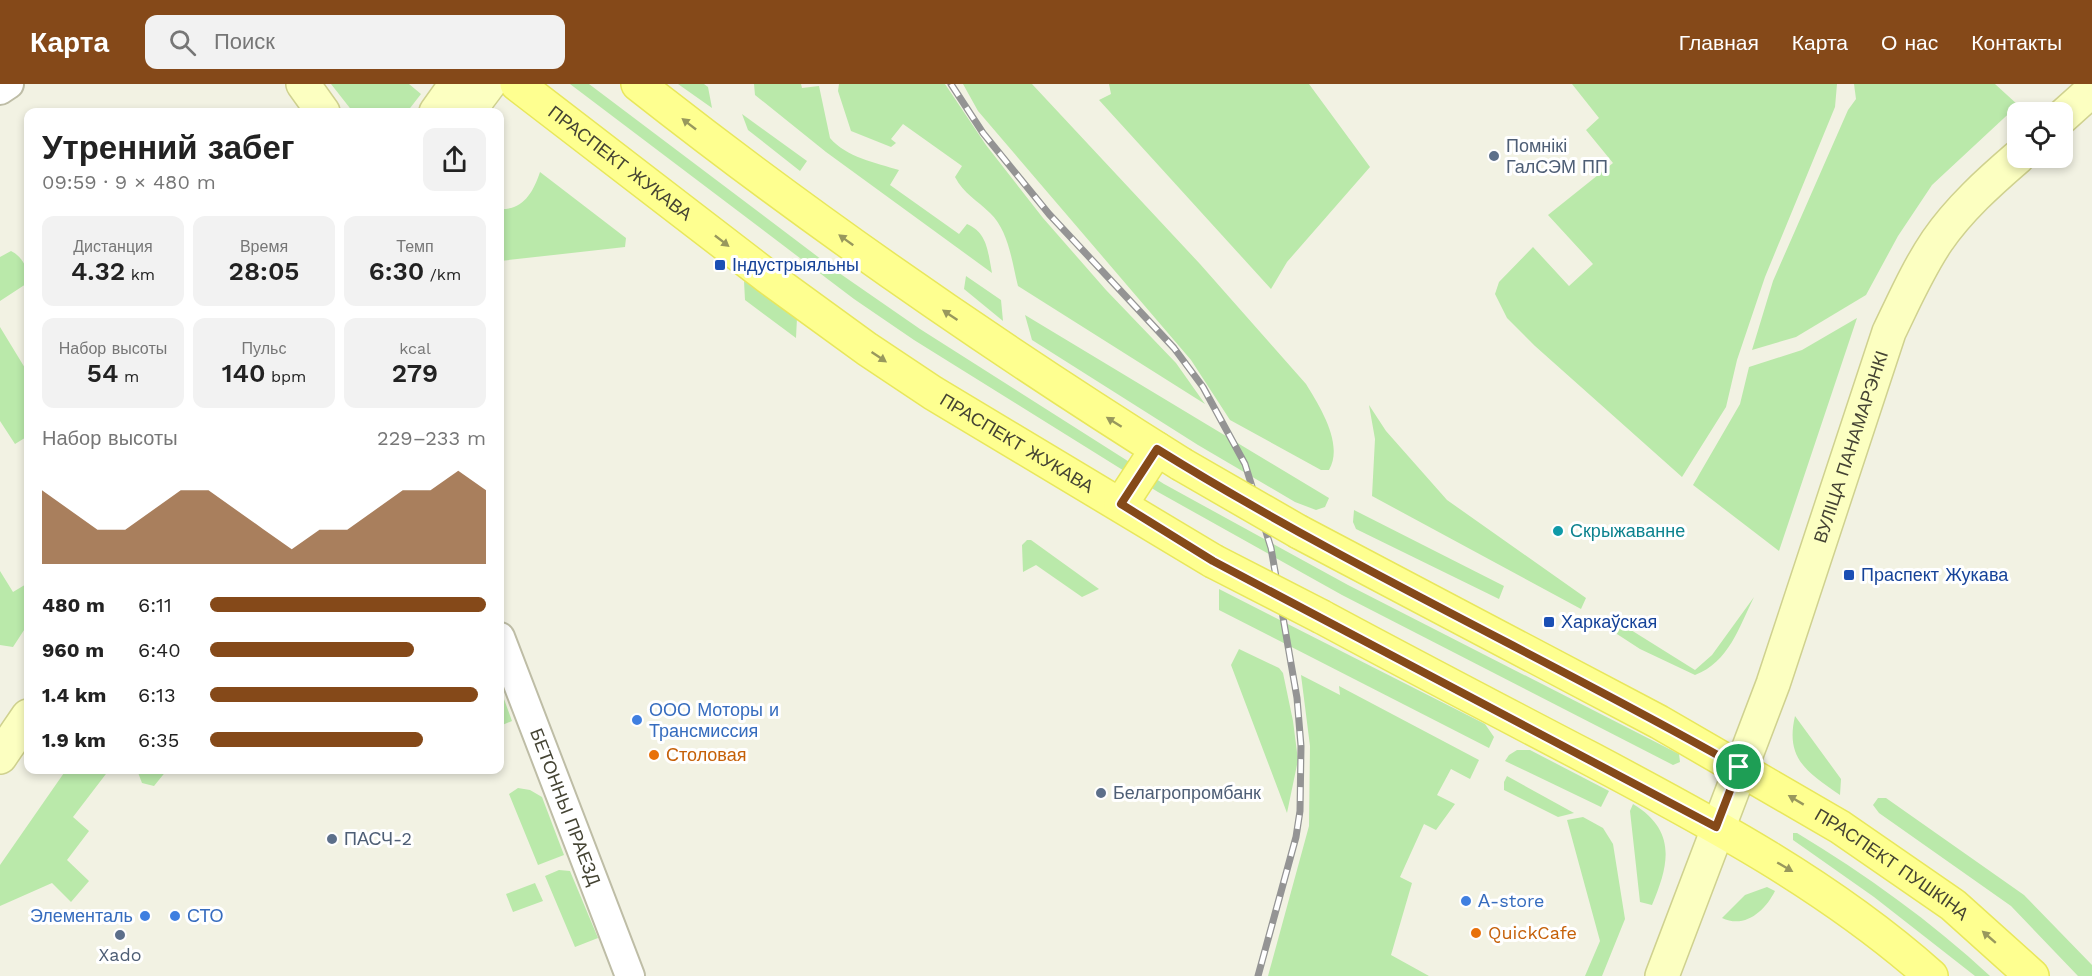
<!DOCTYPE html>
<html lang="ru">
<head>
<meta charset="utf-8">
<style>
  :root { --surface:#fff; --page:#f2f2f2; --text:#222; --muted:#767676; --accent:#854919 }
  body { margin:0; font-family:"Work Sans",sans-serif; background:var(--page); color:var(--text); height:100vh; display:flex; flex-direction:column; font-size:22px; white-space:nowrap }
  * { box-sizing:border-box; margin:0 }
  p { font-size:20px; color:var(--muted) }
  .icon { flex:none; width:33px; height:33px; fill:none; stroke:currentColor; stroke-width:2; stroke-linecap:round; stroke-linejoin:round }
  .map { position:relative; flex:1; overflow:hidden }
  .sheet { position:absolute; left:24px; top:24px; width:480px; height:666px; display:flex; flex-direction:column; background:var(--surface); border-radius:12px; box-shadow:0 3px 9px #0003 }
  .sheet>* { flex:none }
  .tools { position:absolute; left:2007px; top:18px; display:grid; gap:12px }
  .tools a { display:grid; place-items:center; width:66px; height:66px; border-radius:12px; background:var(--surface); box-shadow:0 3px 9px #0003; font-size:30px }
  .pin { position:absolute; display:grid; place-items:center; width:51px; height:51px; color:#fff; margin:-26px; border:3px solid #fff; border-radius:50%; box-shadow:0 2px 6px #0007 }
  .round { display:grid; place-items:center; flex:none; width:63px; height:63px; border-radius:12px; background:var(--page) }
  .overview { display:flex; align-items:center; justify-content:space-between; height:102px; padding:0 18px }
  h1 { font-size:33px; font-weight:600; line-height:45px }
  .figures { display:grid; grid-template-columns:repeat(3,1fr); gap:9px; height:102px; padding:6px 18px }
  .figures div { display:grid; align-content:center; border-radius:12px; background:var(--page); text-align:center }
  .figures b { font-size:26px; font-weight:600 }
  .figures small { font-size:16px; font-weight:400 }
  .figures p { font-size:16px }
  .chart { height:168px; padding:12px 18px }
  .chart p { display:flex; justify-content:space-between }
  .chart svg { width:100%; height:108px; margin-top:6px; fill:var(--accent); opacity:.7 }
  ul { padding:0 18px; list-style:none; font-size:20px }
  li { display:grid; grid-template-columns:96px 72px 1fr; align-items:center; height:45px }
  li i { height:15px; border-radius:8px; background:var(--accent) }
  header { display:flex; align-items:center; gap:36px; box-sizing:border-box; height:84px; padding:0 30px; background:var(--accent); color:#fff }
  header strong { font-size:28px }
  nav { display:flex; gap:33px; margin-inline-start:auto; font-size:21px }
  .search { width:420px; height:54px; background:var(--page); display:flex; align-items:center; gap:15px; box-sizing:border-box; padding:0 21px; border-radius:12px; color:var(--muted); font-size:22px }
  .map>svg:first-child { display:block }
  .green { fill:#bae9aa }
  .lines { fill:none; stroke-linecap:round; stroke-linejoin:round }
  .tertiary-casing { stroke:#bebda6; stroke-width:32 }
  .secondary-casing { stroke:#cfd18f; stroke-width:36 }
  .primary-casing { stroke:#e8e75c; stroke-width:36 }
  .tertiary { stroke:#fff; stroke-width:28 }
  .secondary { stroke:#fcffc1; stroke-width:33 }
  .primary { stroke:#feff90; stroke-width:33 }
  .rail-casing { stroke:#949494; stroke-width:7 }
  .rail { stroke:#fff; stroke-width:4.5; stroke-dasharray:14; stroke-linecap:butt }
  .primary-bridge-casing { stroke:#e8e75c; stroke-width:36; stroke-linecap:butt }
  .primary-bridge { stroke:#feff90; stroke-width:33 }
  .oneway { fill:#98985d }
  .route-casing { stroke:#fff; stroke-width:12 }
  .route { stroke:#854919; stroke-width:8 }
  .service-dot { fill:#5c6f8a; stroke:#fff; stroke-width:2 }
  .transit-dot { fill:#1a4fb4; stroke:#fff; stroke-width:2 }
  .culture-dot { fill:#0f9aa8; stroke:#fff; stroke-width:2 }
  .shop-dot { fill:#3f7fe0; stroke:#fff; stroke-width:2 }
  .food-dot { fill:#e8710a; stroke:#fff; stroke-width:2 }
  .labels { text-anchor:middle; stroke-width:6; stroke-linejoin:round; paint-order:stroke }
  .service-label { font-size:18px; fill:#4e5e75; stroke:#fff; text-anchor:start }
  .street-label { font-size:18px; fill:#444333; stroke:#fff }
  .transit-label { font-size:18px; fill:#164399; stroke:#fff; text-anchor:start }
  .culture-label { font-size:18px; fill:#0d838f; stroke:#fff; text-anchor:start }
  .shop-label { font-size:18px; fill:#366cbe; stroke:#fff; text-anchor:start }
  .food-label { font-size:18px; fill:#c56008; stroke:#fff; text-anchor:start }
</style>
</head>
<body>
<header>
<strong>Карта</strong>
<div class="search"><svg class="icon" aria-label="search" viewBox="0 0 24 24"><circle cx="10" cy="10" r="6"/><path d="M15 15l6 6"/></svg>Поиск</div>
<nav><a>Главная</a><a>Карта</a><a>О нас</a><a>Контакты</a></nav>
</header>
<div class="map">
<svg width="2092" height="892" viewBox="0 0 2092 892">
  <rect width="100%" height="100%" fill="#f2f2e3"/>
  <!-- green -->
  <path class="green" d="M331,0H409L421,10L407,28H353Z
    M570,0H589L842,191L920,245L1164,400L1348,501L1679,670L1680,678L1673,681L1342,511L1158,408L914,256L854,215Z
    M678,0H704L708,3L712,24Z
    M754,0H801L802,4L819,2L830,54C846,73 876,79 899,86L890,101L959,150L967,140C988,149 988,169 992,189L826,68L755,11Z
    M839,0H945L986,61L1043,134L1106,206L1176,279L1205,320L1018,202C1012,179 1009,147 990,129C977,116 964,110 955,93L962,82L903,40L891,55L896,59L891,63L851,47L838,7Z
    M963,0H1032L1200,180L1306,300C1320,323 1344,360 1329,386H1321L1230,336L1191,276L978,27Z
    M1109,0H1309L1370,83L1287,178L1271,205L1099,16L1111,10Z
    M1572,0H1837L1835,23L1765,193L1737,276L1726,323L1682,393L1535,262L1507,234L1495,210L1499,198L1533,163L1569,202L1593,180L1548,131L1613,79L1586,46L1599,34Z
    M1854,0H1995L2018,21L1932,101L1898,152L1866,211L1796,253L1752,266L1773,197L1848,26L1856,15Z
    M742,30L807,77L800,87L748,46Z
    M540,88L626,154L625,163L500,177V125C523,126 533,109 540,88Z
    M11,167C25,174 29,188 28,203L26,200L0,217V173Z
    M966,192L1001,216L1003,237L964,205Z
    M744,197L797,234L796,254L745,216Z
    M1025,231L1329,414L1325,423L1316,426L1295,418L1198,361L1032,256Z
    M1857,234L1779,467L1693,401L1740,320L1749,283L1802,266Z
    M0,243L28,289V352L15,360L0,337Z
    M1369,321L1386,347L1447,416L1586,514L1581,525L1372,412L1375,355Z
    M1354,426L1504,502L1499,515L1356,445L1353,438Z
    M1027,456H1031L1099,505L1082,513L1036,481L1023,488L1022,461Z
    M0,487L13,508L28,499V540L13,563L0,561Z
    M1219,505L1485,640L1494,653L1489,664L1219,526Z
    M1754,513C1739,543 1729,578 1695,591L1640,565L1600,539L1607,531L1695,586L1712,571Z
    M1239,565L1279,584L1283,589L1293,637L1298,676L1287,729L1231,581Z
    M1301,591L1340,611L1339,602L1479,676L1470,695L1451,685L1437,711L1455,720L1436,746L1424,740L1400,793L1412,799L1391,871L1429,892H1268L1309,742L1310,662Z
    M500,604L512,637L500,642Z
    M1795,632L1841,695L1840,711C1807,688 1785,675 1795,632Z
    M1517,666H1530L1609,707L1601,723L1505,677L1509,671Z
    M66,686H109L73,733L89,747L67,776L89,797L71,818L52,799L0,822V781Z
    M137,686H167L154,702L142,699Z
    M1507,692L1574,729L1558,733L1504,706V698Z
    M518,704L530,706L542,713L564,771L538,781L509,710Z
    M1878,714H1886L2024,811L2092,881V892H2078L2011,822L1879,729L1873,721Z
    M1633,720C1676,746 1670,779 1652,821L1640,818L1630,727Z
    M1583,733L1603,744L1613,760L1625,835L1602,892H1585L1600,857L1567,736Z
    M1793,749H1797C1865,790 1932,838 1990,892H1975L1874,813L1793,756Z
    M559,786L570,787L598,854L575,863L545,792Z
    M535,799L543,817L513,828L506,810Z
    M1767,803L1775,807C1765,827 1745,845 1722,834L1745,811Z"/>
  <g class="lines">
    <!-- tertiary casing -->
    <g class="tertiary-casing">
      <g id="tertiary">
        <path d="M0,6L9,0"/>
        <path id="s1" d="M500,553L630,892"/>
      </g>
    </g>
    <!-- secondary casing -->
    <g class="secondary-casing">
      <g id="secondary">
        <path d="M303,0L323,28"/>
        <path d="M436,28L456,0"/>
        <path d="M468,28L489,0"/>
        <path d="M2062,33L2092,6"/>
        <path d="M0,673L28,632"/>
        <path id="s2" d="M1662,892L1773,600L1889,248C1904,217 1918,185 1937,157C1959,125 1989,98 2018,73"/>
      </g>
    </g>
    <!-- primary casing -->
    <g class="primary-casing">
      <g id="primary">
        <path id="s3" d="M517,0L768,193L867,265L933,309L1213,477"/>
        <path d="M638,0C813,138 993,262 1181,380"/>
        <path d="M1121,420L1157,365"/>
        <path id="s4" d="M1299,448L1659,638L1840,743L1953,821L2032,892"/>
        <path d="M1322,533C1411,581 1501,628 1591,675C1710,738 1830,802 1931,892"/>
      </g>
    </g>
    <!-- tertiary -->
    <use href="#tertiary" class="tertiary"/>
    <!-- secondary -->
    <use href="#secondary" class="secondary"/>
    <!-- primary -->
    <use href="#primary" class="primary"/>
    <!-- rail casing -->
    <g class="rail-casing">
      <path id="rail" d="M951,0L983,49L1049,130L1174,264L1203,303L1245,380L1271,464L1297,614L1301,662L1300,727L1296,753L1258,892"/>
    </g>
    <!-- rail -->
    <use href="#rail" class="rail"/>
    <!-- primary-bridge casing -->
    <g class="primary-bridge-casing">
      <path id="primary-bridge" d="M1181,380L1299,448
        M1213,477L1322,533"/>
    </g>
    <!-- primary-bridge -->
    <use href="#primary-bridge" class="primary-bridge"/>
  </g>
  <!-- one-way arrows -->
  <defs><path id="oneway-solid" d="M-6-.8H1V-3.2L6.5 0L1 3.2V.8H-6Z" transform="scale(1.5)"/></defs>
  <g class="oneway">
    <use href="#oneway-solid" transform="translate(689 40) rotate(-142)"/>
    <use href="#oneway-solid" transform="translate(846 156) rotate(-144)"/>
    <use href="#oneway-solid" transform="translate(722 157) rotate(38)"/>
    <use href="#oneway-solid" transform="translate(950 231) rotate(-146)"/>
    <use href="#oneway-solid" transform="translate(879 273) rotate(34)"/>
    <use href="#oneway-solid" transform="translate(1114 338) rotate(-148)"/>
    <use href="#oneway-solid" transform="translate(1796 716) rotate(-149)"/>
    <use href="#oneway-solid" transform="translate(1785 783) rotate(30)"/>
    <use href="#oneway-solid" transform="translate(1989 853) rotate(-139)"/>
  </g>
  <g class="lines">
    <!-- route casing -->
    <g class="route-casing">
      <path id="route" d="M1157,365C1345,482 1547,574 1739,683L1716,743L1213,477L1121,420Z"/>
    </g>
    <!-- route -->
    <use href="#route" class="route"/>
  </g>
  <!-- markers -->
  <g class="service-dot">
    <circle cx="1494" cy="72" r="6"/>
    <circle cx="1101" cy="709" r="6"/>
    <circle cx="332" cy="755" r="6"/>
    <circle cx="120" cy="851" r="6"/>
  </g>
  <g class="transit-dot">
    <rect x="714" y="175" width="12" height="12" rx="3"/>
    <rect x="1843" y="485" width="12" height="12" rx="3"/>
    <rect x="1543" y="532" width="12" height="12" rx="3"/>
  </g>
  <circle class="culture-dot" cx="1558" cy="447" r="6"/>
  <g class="shop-dot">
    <circle cx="637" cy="636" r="6"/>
    <circle cx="1466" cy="817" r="6"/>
    <circle cx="145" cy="832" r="6"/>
    <circle cx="175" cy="832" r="6"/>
  </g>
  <g class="food-dot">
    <circle cx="654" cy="671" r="6"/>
    <circle cx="1476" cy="849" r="6"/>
  </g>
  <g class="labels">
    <!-- service labels -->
    <g class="service-label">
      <text x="1506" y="68">Помнікі<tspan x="1506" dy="21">ГалСЭМ ПП</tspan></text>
      <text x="1113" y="715">Белагропромбанк</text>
      <text x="344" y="761">ПАСЧ-2</text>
      <text x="120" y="877" text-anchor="middle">Xado</text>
    </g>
    <!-- street labels -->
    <g class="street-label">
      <text dy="6" stroke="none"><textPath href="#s3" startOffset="130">ПРАСПЕКТ ЖУКАВА</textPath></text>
      <text dy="6" stroke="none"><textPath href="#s3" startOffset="616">ПРАСПЕКТ ЖУКАВА</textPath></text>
      <text dy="6" stroke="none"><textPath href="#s2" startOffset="562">ВУЛІЦА ПАНАМАРЭНКІ</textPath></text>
      <text dy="6" stroke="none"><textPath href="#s1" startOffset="182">БЕТОННЫ ПРАЕЗД</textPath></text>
      <text dy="6" stroke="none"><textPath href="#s4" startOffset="680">ПРАСПЕКТ ПУШКІНА</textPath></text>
    </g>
    <!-- transit labels -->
    <g class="transit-label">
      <text x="732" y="187">Індустрыяльны</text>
      <text x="1861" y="497">Праспект Жукава</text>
      <text x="1561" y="544">Харкаўская</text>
    </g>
    <!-- culture labels -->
    <g class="culture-label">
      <text x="1570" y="453">Скрыжаванне</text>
    </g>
    <!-- shop labels -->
    <g class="shop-label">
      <text x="649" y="632">ООО Моторы и<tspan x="649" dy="21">Трансмиссия</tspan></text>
      <text x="1478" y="823">А-store</text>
      <text x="133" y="838" text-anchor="end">Элементаль</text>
      <text x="187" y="838">СТО</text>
    </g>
    <!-- food labels -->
    <g class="food-label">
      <text x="666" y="677">Столовая</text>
      <text x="1488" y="855">QuickCafe</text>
    </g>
  </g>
</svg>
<div class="tools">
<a><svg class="icon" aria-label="locate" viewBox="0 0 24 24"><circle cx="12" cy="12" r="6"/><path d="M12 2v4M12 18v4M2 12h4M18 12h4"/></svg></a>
</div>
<div class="pin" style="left:1739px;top:683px;background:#1e9e55"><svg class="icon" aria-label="arrive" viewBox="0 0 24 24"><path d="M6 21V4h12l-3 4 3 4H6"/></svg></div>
<section class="sheet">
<div class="overview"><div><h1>Утренний забег</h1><p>09:59 · 9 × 480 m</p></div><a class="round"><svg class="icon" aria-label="share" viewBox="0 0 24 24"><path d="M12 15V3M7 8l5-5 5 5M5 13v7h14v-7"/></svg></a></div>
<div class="figures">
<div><p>Дистанция</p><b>4.32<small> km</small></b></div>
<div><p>Время</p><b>28:05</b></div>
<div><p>Темп</p><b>6:30<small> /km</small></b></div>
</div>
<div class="figures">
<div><p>Набор высоты</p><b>54<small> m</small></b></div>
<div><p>Пульс</p><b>140<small> bpm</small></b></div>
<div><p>kcal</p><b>279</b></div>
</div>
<div class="chart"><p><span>Набор высоты</span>229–233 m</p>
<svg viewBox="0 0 160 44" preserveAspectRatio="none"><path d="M0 44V14L10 22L20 30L30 30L40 22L50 14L60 14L70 22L80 30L90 38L100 30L110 30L120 22L130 14L140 14L150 6L160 14V44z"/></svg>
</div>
<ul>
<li><b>480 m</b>6:11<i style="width:100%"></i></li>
<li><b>960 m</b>6:40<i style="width:74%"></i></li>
<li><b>1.4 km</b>6:13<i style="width:97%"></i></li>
<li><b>1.9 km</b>6:35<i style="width:77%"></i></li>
</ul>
</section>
</div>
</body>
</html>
